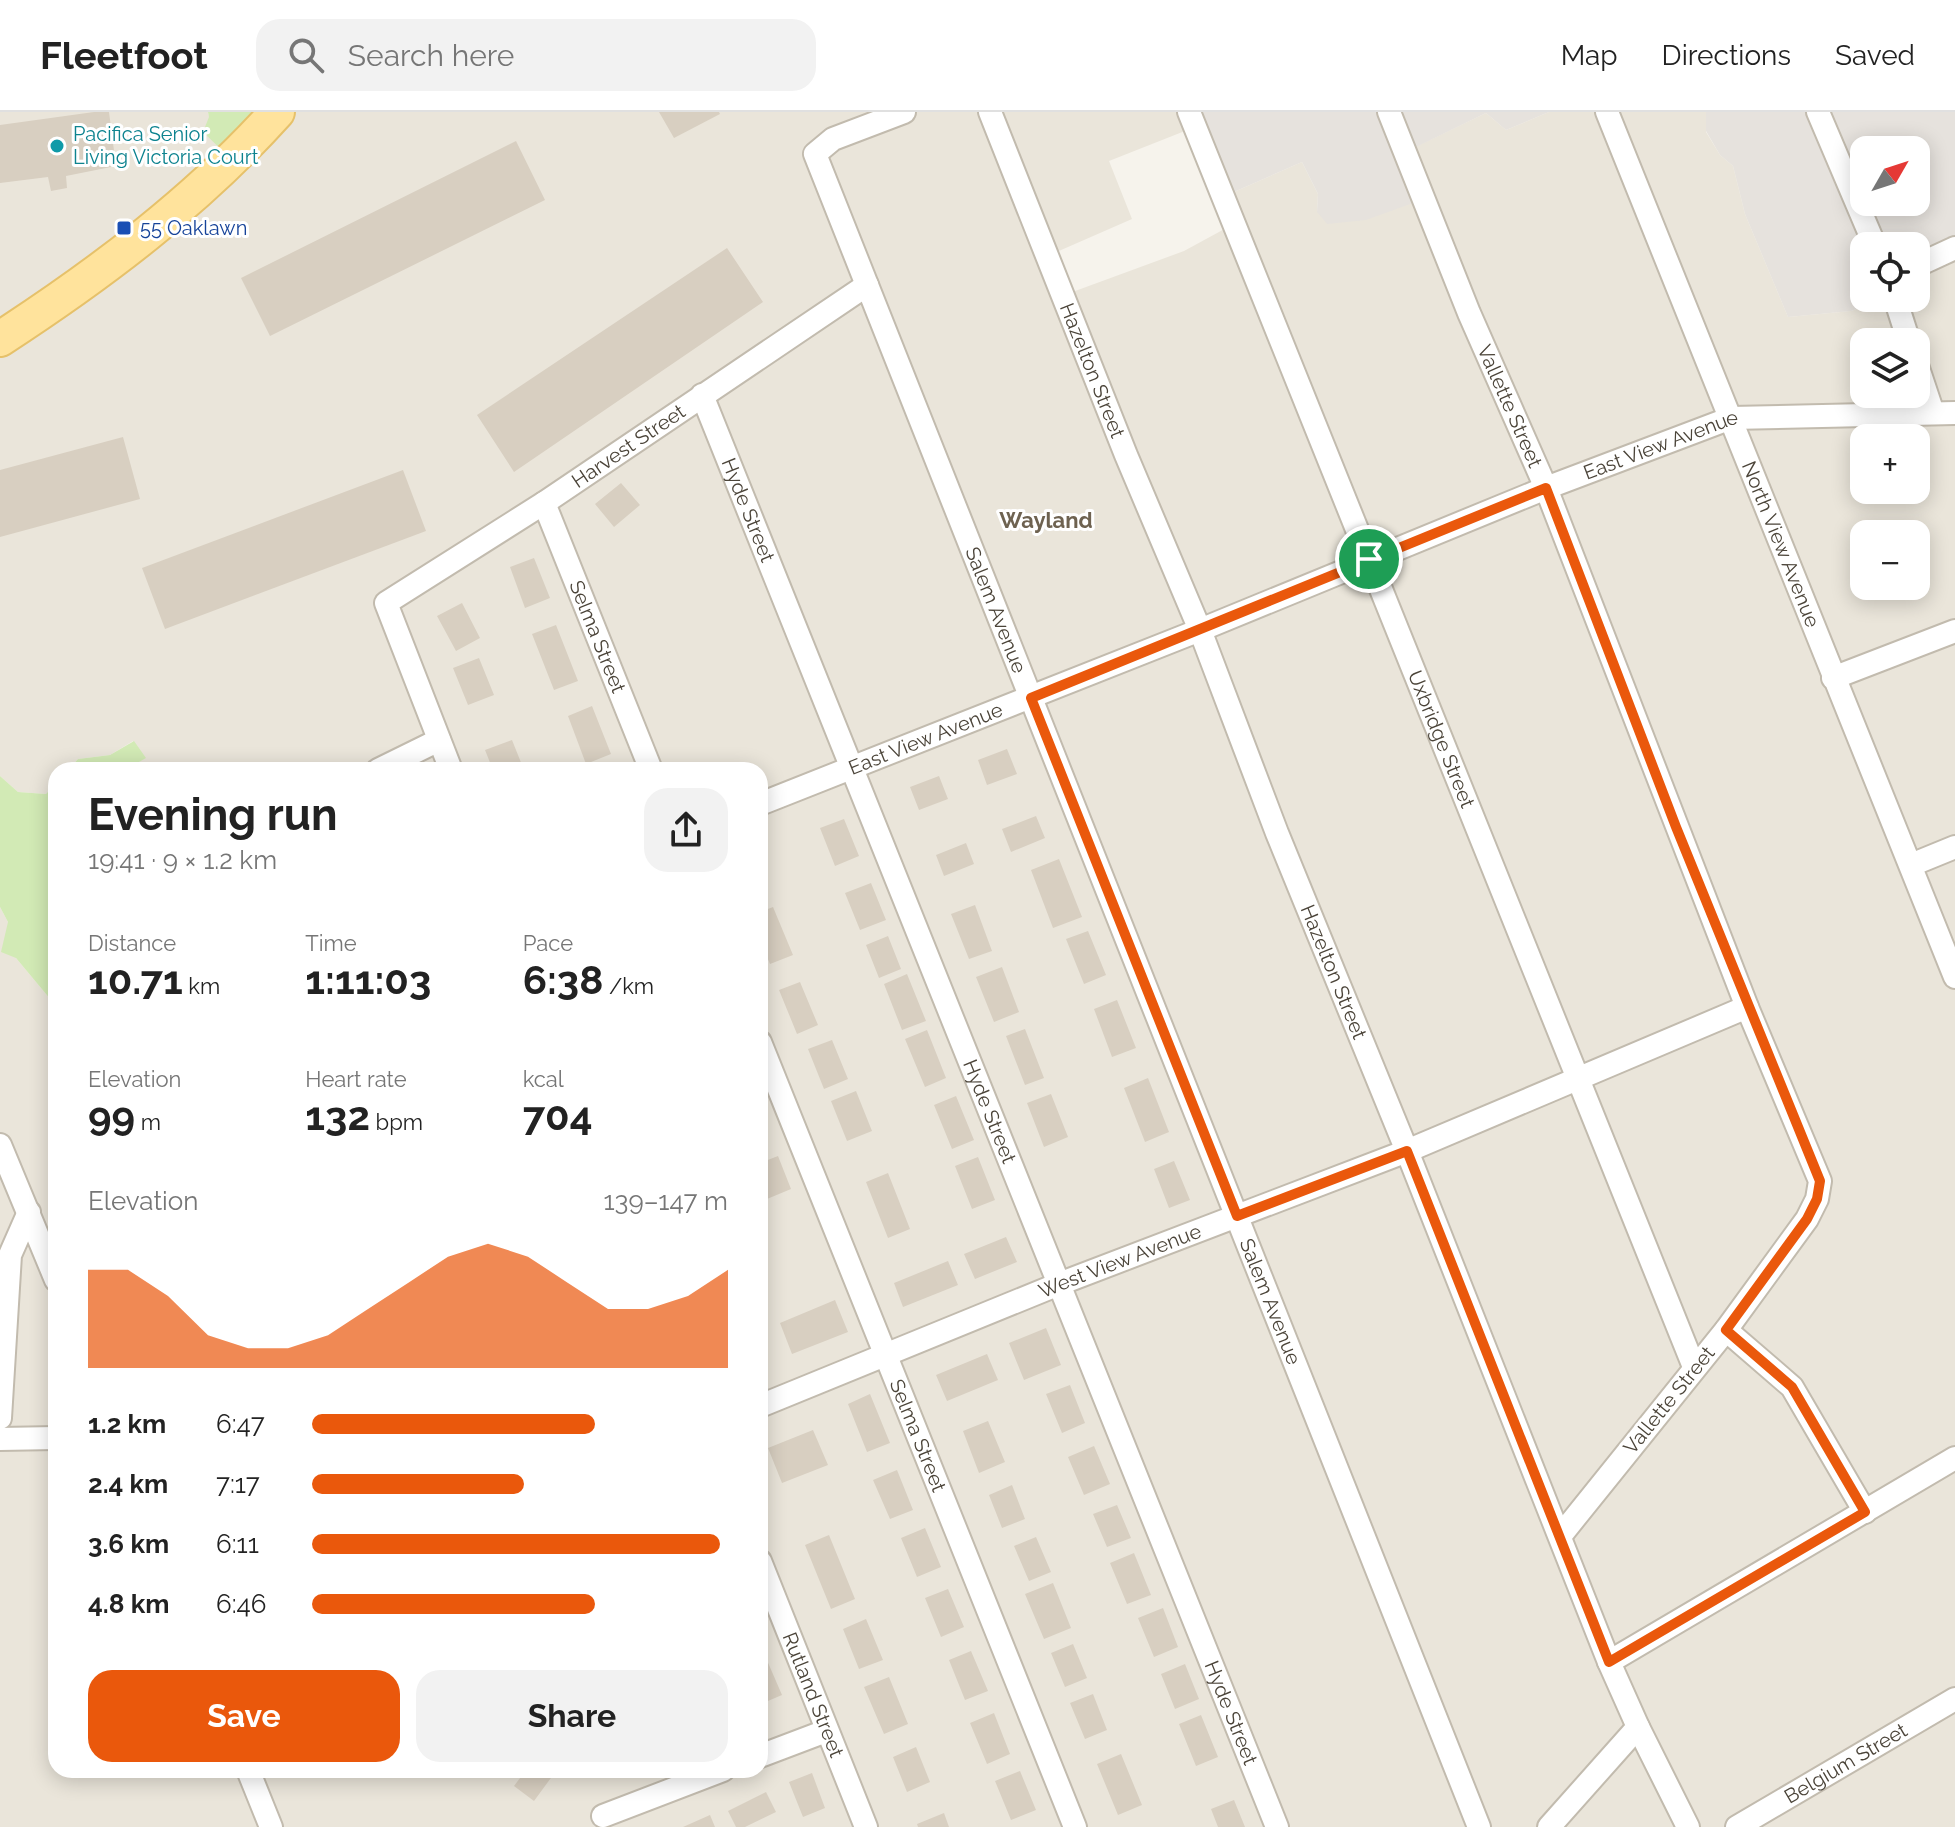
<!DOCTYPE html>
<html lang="en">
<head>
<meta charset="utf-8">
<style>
  :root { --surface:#fff; --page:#f2f2f2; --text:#222; --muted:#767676; --line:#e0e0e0; --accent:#ea580c }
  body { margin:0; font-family:Raleway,sans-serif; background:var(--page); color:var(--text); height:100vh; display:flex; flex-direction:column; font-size:30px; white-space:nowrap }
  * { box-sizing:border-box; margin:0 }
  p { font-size:26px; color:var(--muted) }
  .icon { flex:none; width:44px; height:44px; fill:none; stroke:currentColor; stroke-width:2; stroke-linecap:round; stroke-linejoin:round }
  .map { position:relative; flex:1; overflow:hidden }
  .panel { position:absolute; left:48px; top:650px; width:720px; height:1016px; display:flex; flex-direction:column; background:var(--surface); border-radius:24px; box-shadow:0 4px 20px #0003 }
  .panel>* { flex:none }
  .needle { width:52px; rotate:51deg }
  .controls { position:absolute; left:1850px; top:24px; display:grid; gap:16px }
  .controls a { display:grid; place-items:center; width:80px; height:80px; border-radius:16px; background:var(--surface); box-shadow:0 4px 20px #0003; font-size:40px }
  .pin { position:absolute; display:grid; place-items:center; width:68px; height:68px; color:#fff; margin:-34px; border:4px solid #fff; border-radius:50%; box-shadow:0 2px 8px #0007 }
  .round { display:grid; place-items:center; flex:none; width:84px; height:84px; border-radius:24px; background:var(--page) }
  .overview { display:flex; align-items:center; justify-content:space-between; height:136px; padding:0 40px }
  h1 { font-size:44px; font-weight:700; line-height:60px }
  .figures { display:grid; grid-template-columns:repeat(3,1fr); gap:12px; height:136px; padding:8px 40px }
  .figures div { display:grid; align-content:center }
  .figures b { font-size:40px; font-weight:700 }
  .figures small { font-size:22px; font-weight:400 }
  .figures p { font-size:22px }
  .chart { height:224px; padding:16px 40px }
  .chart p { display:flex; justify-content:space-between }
  .chart svg { width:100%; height:144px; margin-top:8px; fill:var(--accent); opacity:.7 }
  .action { display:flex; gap:16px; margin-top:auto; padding:16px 40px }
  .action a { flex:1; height:92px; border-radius:24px; background:var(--accent); color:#fff; font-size:32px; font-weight:700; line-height:92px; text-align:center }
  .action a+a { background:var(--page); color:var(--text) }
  ul { padding:0 40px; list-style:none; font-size:26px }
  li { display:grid; grid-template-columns:128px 96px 1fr; align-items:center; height:60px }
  li i { height:20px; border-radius:10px; background:var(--accent) }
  header { display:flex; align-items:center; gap:48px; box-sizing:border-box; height:112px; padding:0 40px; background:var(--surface); border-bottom:2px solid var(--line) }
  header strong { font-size:38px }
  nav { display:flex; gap:44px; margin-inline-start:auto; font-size:28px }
  .search { width:560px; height:72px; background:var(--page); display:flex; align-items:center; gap:20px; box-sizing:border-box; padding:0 28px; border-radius:24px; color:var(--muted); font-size:30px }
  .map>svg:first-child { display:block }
  .residential { fill:#eae5da; fill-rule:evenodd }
  .industrial { fill:#e6e2dd; fill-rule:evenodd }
  .green { fill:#d2eab5 }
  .building { fill:#d8cfc1 }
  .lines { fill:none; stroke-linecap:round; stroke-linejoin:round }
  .minor-casing { stroke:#c2bbae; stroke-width:26 }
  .primary-casing { stroke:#e6c16a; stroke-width:38 }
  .minor { stroke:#fff; stroke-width:22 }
  .primary { stroke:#ffe39c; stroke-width:34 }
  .route-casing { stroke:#fff; stroke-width:16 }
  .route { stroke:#ea580c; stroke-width:10 }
  .culture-dot { fill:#0f9aa8; stroke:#fff; stroke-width:3 }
  .transit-dot { fill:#1a4fb4; stroke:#fff; stroke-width:3 }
  .labels { text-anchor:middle; stroke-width:6; stroke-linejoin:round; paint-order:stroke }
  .culture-label { font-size:20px; fill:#0d838f; stroke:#fff; text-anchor:start }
  .transit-label { font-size:20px; fill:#164399; stroke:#fff; text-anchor:start }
  .street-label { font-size:20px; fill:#4b4439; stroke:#fff }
  .neighbourhood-label { font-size:22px; font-weight:bold; fill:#6e6250; stroke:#fff }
</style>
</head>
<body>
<header>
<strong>Fleetfoot</strong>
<div class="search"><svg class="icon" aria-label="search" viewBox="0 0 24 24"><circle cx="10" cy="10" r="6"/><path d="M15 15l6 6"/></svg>Search here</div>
<nav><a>Map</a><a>Directions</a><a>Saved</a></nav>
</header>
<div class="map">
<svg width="1955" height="1715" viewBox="0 0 1955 1715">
  <rect width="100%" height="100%" fill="#f6f3ec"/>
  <!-- residential -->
  <path class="residential" d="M0,0H208L209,4L279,0H1191L1195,15L1109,49L1132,107L1052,142L1067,182L1184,139L1230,114L1227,83L1302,50L1318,82L1317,100L1409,38L1486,1L1506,18L1549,0H1706V20L1720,43L1733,54L1745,102L1788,205L1851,199L1886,186H1916V155L1955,136V1715H0V795L8,810L16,846L56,894V1658H760V658H125L145,646L133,629L110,643L78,647L68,658H56V671L46,682L18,680L0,664ZM1864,230H1916V282H1864ZM1864,326H1916V378H1864ZM1864,422H1916V474H1864Z"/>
  <!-- industrial -->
  <path class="industrial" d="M1191,0H1549L1506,18L1486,1L1410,38L1424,87L1366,108L1327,112L1317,100L1318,82L1302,50L1227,83Z
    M1706,0H1955V136L1916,155V134H1864V186H1886L1851,199L1788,205L1745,102L1733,54L1720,43L1706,19ZM1864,38H1916V90H1864Z"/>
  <!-- green -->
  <path class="green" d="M208,0H279L230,46L203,20L209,5Z
    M134,629L146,646L125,658H68L78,647L110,643Z
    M0,664L18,680L46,682L56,671V894L16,846L1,840L8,810L0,795Z"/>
  <!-- building -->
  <path class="building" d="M94,0H109L116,54L66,64L67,76L51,79L48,65L0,71V13Z
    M659,0H719L720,2L674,26Z
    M516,29L545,88L270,224L241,166Z
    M727,136L763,190L514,360L477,303Z
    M123,325L140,387L0,425V358Z
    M403,358L426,419L165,517L142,456Z
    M621,371L640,393L614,415L595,392Z
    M534,446L550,486L525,496L510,455Z
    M462,491L480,526L456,539L437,504Z
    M556,513L578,569L554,578L532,522Z
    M479,546L494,583L468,593L453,556Z
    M592,594L611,642L586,652L568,604Z
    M512,628L524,658H493L485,638Z
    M1007,637L1017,662L987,673L978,648Z
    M939,664L948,687L919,698L910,675Z
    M1036,704L1045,726L1011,740L1002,717Z
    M844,707L859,744L835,754L820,716Z
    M966,731L974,752L944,764L936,743Z
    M1059,747L1082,805L1053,816L1031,758Z
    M871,771L886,808L860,818L845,781Z
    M975,793L992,839L969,847L951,802Z
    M773,795L793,843L770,852L760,828V800Z
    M1088,819L1106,863L1084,872L1066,827Z
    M888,824L901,857L879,866L866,833Z
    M1002,855L1019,900L994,910L976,865Z
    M907,862L926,909L902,918L884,872Z
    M800,870L818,913L797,922L779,878Z
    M1117,888L1136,936L1112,945L1094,897Z
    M1025,917L1044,966L1025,973L1006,924Z
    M927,918L946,966L925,975L905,927Z
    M832,928L848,967L824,977L808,937Z
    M1148,966L1169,1020L1145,1030L1124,976Z
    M856,979L872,1019L847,1029L831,989Z
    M1051,982L1068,1025L1044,1035L1027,991Z
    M956,984L974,1028L952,1037L934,993Z
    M778,1044L791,1077L767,1087L760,1070V1051Z
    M978,1045L995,1088L972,1097L955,1054Z
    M1174,1049L1190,1088L1169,1096L1154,1057Z
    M888,1061L910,1117L888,1126L866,1070Z
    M1006,1125L1017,1150L975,1167L964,1142Z
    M948,1149L958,1173L903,1195L894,1171Z
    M835,1188L848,1220L792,1242L780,1211Z
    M1046,1216L1061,1253L1024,1268L1009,1231Z
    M987,1242L998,1268L947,1289L936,1263Z
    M1070,1273L1085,1311L1062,1321L1046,1282Z
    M870,1282L890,1331L867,1340L848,1292Z
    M988,1309L1005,1350L979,1361L963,1319Z
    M813,1318L828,1353L782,1371L768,1336Z
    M1094,1334L1110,1372L1084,1383L1068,1345Z
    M897,1358L913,1398L890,1407L873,1368Z
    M1012,1373L1025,1407L1002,1416L989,1383Z
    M1117,1393L1131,1426L1107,1435L1093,1402Z
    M925,1416L941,1455L917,1465L901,1426Z
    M829,1423L855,1487L831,1497L805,1433Z
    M1036,1425L1051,1460L1029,1469L1014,1434Z
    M1134,1441L1151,1483L1127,1492L1110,1451Z
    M1053,1471L1071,1516L1044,1527L1025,1482Z
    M948,1477L964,1515L941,1525L925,1486Z
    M1163,1496L1178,1535L1154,1545L1138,1506Z
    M866,1507L883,1548L859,1557L843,1517Z
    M1073,1532L1087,1566L1065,1575L1051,1541Z
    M971,1539L988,1579L965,1588L949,1548Z
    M766,1546L782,1583L761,1592L760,1549Z
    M1185,1552L1199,1587L1175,1597L1161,1562Z
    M889,1565L908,1612L884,1622L864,1575Z
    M1093,1582L1107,1618L1085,1627L1070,1591Z
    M994,1601L1010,1642L987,1652L970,1611Z
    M1201,1603L1218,1645L1196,1654L1179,1612Z
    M916,1635L930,1670L907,1680L893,1645Z
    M1121,1642L1142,1693L1118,1703L1097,1652Z
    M526,1658L556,1659L534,1689L514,1674Z
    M1020,1659L1036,1698L1011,1708L995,1669Z
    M812,1661L825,1696L803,1705L789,1670Z
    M766,1680L776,1700L745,1715H736L728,1699Z
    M1234,1688L1245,1715H1218L1211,1697Z
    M944,1701L949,1715H918L917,1712Z
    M710,1703L715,1715H683Z"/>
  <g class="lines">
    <!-- minor casing -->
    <g class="minor-casing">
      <g id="minor">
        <path id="s1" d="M904,0L833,27L815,42L1479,1715"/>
        <path id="s2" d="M990,0L1126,343L1200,518L1277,721L1407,1039L1609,1550L1638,1615L1688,1715"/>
        <path id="s3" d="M1189,0L1694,1255"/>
        <path id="s4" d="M1389,0L1469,201L1546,376L1747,895L1820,1069L1817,1087L1807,1107L1726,1218L1561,1423"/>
        <path id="s5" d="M1607,0L1955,865"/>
        <path d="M1818,0L1875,134"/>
        <path d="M1916,154L1955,136"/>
        <path d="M1895,186L1909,230"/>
        <path d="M1916,250L1933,301"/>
        <path id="s6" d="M702,283L1277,1715"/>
        <path id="s7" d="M544,391L651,658"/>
        <path d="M1833,566L1955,519"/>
        <path d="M378,658L439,628"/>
        <path id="s8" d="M451,658L386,491L544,391L867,173"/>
        <path id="s9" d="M760,692L1200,518L1546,376L1731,306L1955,301"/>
        <path d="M1911,753L1955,735"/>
        <path id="s10" d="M760,930L1075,1715"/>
        <path d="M0,1033L56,1168"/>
        <path d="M1726,1218L1792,1275L1865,1400"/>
        <path id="s11" d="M760,1294L1059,1172L1407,1039L1747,895"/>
        <path d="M0,1306L10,1143L29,1100"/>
        <path d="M0,1327L56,1326"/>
        <path id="s12" d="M760,1449L866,1715"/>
        <path d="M1609,1550L1955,1346"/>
        <path d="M760,1644L826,1619"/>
        <path d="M248,1658L271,1715"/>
        <path d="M603,1704L723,1658"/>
        <path d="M1549,1715L1638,1615"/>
        <path id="s13" d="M1737,1715L1955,1587"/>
      </g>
    </g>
    <!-- primary casing -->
    <g class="primary-casing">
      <path id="primary" d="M0,227C100,162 197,89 277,0"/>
    </g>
    <!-- minor -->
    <use href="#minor" class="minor"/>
    <!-- primary -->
    <use href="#primary" class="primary"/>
  </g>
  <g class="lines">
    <!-- route casing -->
    <g class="route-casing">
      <path id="route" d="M1546,376L1676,715L1820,1069L1817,1087L1807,1107L1726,1218L1792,1275L1865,1400L1609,1550L1407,1039L1237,1104L1031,586Z"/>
    </g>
    <!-- route -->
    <use href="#route" class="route"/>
  </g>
  <!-- markers -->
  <circle class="culture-dot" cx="57" cy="34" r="8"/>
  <rect class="transit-dot" x="116" y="108" width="16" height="16" rx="4"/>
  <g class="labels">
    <!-- culture labels -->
    <g class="culture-label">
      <text x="73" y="29">Pacifica Senior<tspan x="73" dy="23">Living Victoria Court</tspan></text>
    </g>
    <!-- transit labels -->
    <g class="transit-label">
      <text x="140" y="123">55 Oaklawn</text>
    </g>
    <!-- street labels -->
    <g class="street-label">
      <text dy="7" stroke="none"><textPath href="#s2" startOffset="278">Hazelton Street</textPath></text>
      <text dy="7" stroke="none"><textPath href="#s4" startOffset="318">Vallette Street</textPath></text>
      <text dy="7" stroke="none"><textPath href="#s8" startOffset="468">Harvest Street</textPath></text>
      <text dy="7" stroke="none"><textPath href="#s9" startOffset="970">East View Avenue</textPath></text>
      <text dy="7" stroke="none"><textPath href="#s6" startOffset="124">Hyde Street</textPath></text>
      <text dy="7" stroke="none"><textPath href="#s5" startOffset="466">North View Avenue</textPath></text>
      <text dy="7" stroke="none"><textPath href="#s1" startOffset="590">Salem Avenue</textPath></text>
      <text dy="7" stroke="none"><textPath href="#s7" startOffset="144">Selma Street</textPath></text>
      <text dy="7" stroke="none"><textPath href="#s9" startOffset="178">East View Avenue</textPath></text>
      <text dy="7" stroke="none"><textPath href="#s3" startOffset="676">Uxbridge Street</textPath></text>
      <text dy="7" stroke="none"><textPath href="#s2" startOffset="926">Hazelton Street</textPath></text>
      <text dy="7" stroke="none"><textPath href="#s6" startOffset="772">Hyde Street</textPath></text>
      <text dy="7" stroke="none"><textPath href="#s11" startOffset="388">West View Avenue</textPath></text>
      <text dy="7" stroke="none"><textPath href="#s1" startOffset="1334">Salem Avenue</textPath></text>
      <text transform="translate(1669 1288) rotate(-51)" y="7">Vallette Street</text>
      <text dy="7" stroke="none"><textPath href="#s10" startOffset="424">Selma Street</textPath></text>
      <text dy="7" stroke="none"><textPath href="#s12" startOffset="144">Rutland Street</textPath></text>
      <text dy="7" stroke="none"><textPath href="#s6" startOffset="1420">Hyde Street</textPath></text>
      <text dy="7" stroke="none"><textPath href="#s13" startOffset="126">Belgium Street</textPath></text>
    </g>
    <!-- neighbourhood labels -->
    <g class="neighbourhood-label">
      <text x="1046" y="416">Wayland</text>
    </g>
  </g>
</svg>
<div class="controls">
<a><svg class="needle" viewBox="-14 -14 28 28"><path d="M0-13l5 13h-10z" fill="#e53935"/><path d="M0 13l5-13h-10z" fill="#767676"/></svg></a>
<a><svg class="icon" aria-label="locate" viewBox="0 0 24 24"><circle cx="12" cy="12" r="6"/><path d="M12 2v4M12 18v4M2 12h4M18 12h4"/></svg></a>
<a><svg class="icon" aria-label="layers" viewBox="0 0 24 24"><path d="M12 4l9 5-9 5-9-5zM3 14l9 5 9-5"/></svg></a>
<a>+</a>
<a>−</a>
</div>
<div class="pin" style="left:1369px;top:447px;background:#1e9e55"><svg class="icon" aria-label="arrive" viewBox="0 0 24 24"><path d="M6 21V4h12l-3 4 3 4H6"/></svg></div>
<section class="panel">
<div class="overview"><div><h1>Evening run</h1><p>19:41 · 9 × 1.2 km</p></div><a class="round"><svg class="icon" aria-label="share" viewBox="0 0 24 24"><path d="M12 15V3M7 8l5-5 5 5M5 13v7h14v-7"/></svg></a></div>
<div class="figures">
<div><p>Distance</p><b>10.71<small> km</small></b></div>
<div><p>Time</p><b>1:11:03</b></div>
<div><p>Pace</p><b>6:38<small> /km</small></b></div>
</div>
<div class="figures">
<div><p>Elevation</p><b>99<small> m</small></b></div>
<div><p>Heart rate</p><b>132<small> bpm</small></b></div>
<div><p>kcal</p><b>704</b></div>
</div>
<div class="chart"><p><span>Elevation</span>139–147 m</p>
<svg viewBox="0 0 160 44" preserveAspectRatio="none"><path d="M0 44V14L10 14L20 22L30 34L40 38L50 38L60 34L70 26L80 18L90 10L100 6L110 10L120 18L130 26L140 26L150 22L160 14V44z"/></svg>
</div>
<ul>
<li><b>1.2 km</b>6:47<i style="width:68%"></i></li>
<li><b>2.4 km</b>7:17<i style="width:51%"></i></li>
<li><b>3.6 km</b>6:11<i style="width:98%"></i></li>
<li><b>4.8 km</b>6:46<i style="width:68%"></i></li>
</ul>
<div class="action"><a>Save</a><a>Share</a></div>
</section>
</div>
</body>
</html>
